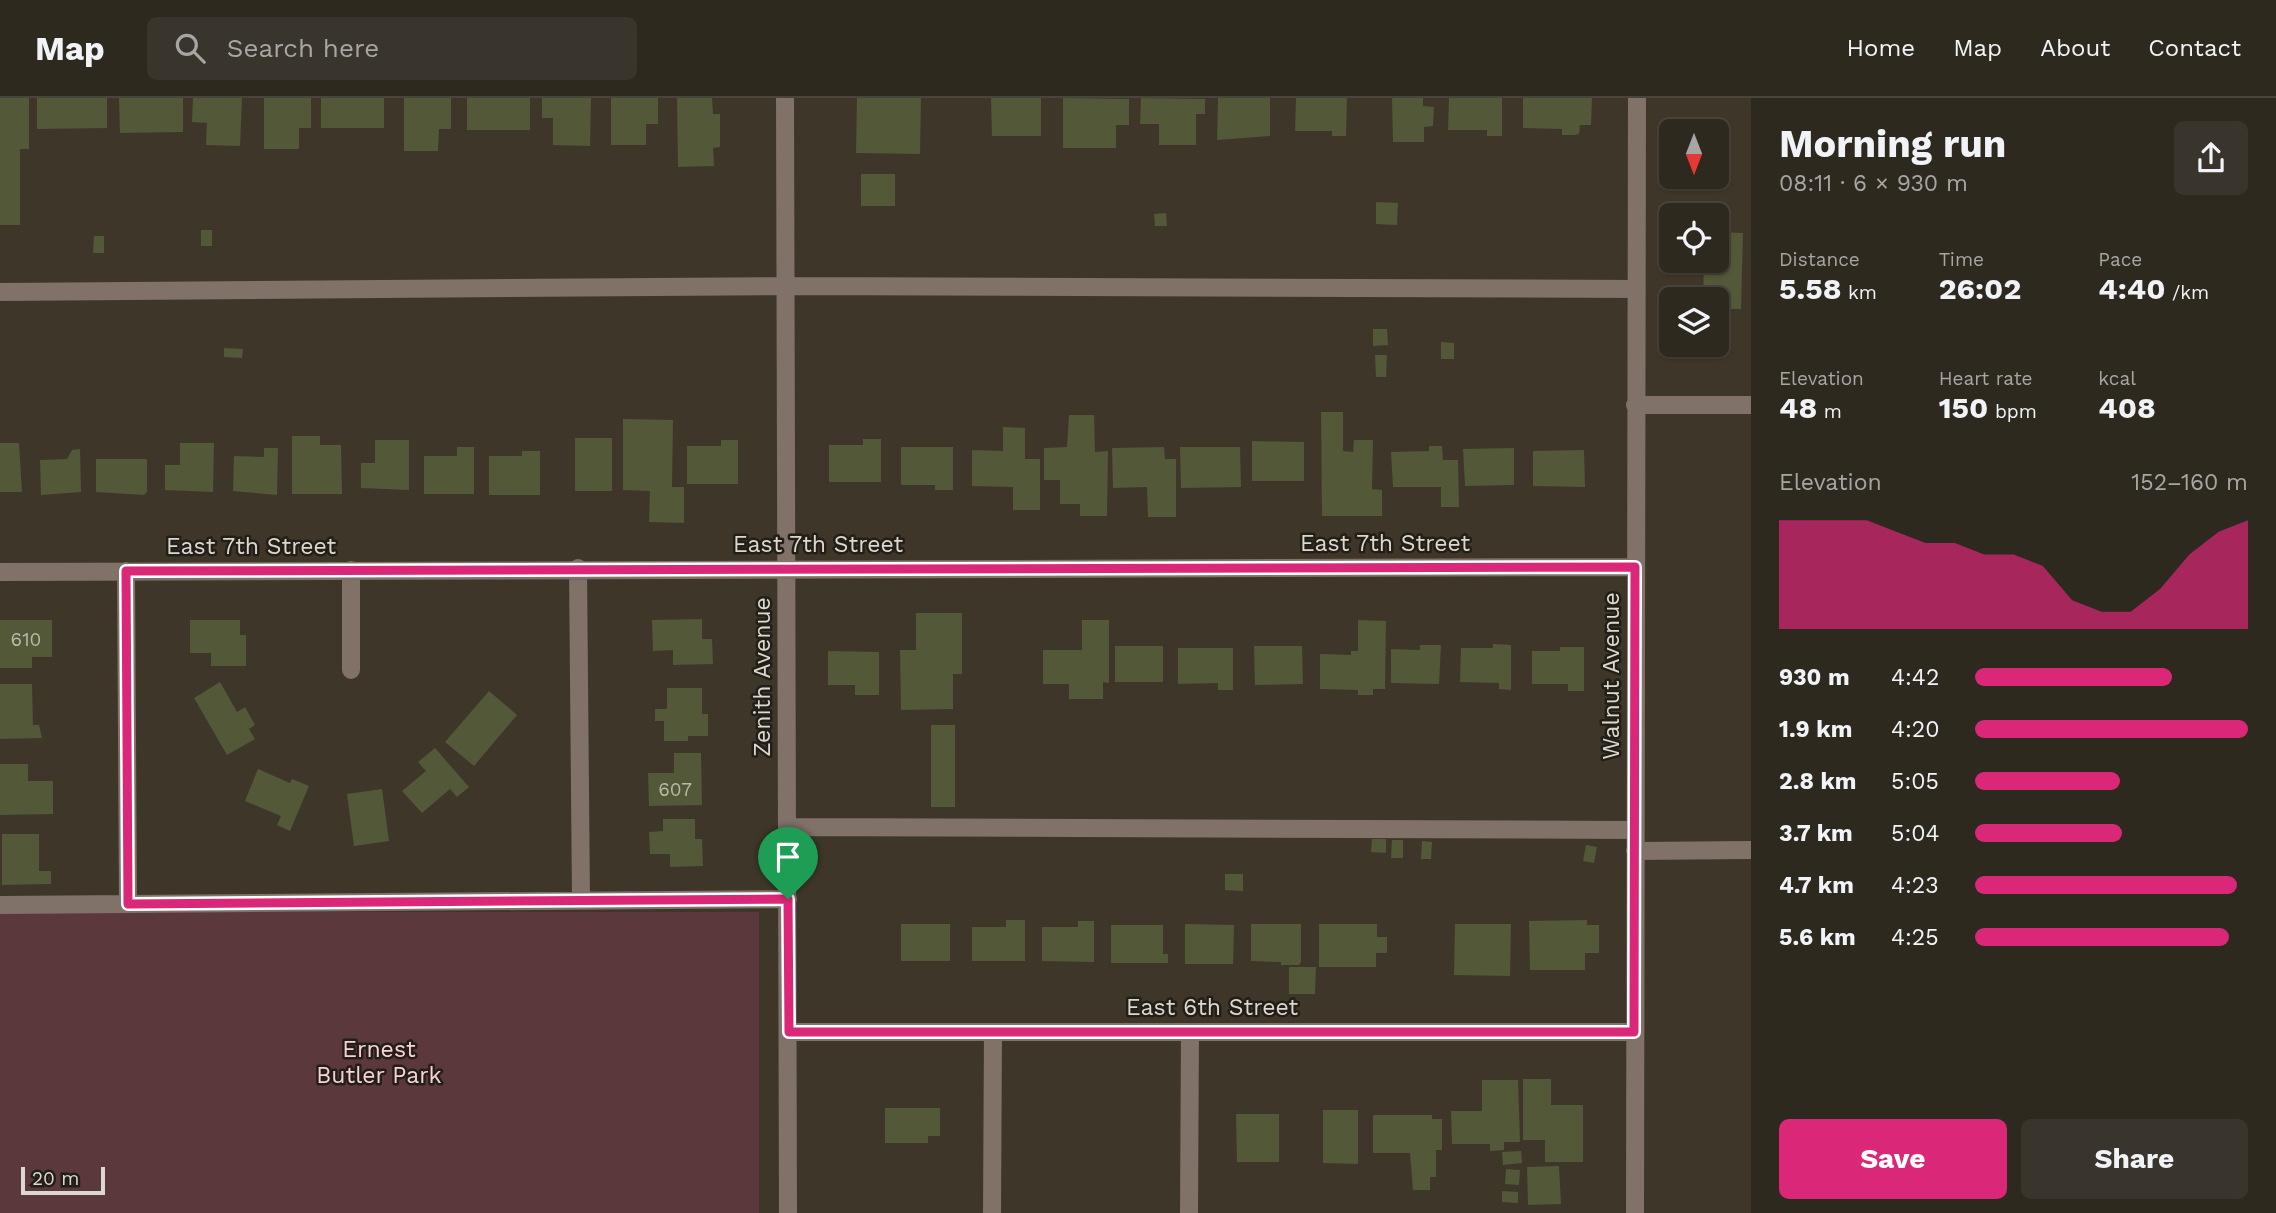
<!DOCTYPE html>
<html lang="en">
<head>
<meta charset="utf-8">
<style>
  :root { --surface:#2e291f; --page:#3a352c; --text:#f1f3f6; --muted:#a7a6a4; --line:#49453d; --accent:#db2777 }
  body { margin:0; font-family:"Work Sans",sans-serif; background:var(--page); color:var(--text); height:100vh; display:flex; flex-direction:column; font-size:26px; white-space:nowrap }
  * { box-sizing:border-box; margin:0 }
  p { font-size:23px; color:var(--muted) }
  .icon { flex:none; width:38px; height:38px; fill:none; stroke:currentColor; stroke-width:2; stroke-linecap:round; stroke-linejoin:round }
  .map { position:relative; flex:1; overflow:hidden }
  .panel { display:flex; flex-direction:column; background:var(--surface); width:525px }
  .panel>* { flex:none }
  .needle { width:46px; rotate:180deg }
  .buttons { position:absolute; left:1659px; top:21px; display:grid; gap:14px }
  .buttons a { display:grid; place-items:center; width:70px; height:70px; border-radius:10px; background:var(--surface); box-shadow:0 2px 5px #0004,0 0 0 2px var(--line); font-size:35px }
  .scale { position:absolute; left:21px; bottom:18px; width:84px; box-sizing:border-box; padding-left:7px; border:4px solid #ddd8cf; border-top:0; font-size:19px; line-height:24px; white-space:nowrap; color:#ddd8cf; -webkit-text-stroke:5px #221f18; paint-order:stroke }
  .pin { position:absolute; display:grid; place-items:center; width:60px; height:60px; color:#fff; margin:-72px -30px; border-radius:50% 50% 50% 0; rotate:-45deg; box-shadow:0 0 7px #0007 }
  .pin .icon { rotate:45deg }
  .round { display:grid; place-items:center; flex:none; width:74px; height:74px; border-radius:10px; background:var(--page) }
  .overview { display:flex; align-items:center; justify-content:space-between; height:119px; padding:0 28px }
  h1 { font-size:38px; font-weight:700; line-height:52px }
  .metrics { display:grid; grid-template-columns:repeat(3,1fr); gap:10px; height:119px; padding:7px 28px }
  .metrics div { display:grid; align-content:center }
  .metrics b { font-size:30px; font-weight:700 }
  .metrics small { font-size:19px; font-weight:400 }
  .metrics p { font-size:19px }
  .chart { height:196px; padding:14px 28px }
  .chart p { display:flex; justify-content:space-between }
  .chart svg { width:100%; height:126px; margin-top:7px; fill:var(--accent); opacity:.7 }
  .primary-button { display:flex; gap:14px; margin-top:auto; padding:14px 28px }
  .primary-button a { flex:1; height:80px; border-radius:10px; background:var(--accent); color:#fff; font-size:28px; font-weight:700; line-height:80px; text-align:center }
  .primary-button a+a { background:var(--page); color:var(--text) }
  ul { padding:0 28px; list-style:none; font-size:23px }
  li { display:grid; grid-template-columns:112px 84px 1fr; align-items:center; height:52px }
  li i { height:18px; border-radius:9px; background:var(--accent) }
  header { display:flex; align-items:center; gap:42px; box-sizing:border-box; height:98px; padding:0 35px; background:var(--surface); border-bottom:2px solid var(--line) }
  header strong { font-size:33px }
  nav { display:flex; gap:38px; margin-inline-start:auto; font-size:24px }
  .search { width:490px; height:63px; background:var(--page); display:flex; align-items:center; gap:18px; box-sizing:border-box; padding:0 24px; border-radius:10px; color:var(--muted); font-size:26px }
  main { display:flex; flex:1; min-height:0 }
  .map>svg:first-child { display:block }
  .green { fill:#5a383b }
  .building { fill:#525838 }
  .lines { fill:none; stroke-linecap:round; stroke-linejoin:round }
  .minor { stroke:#807169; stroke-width:18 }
  .route-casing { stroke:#fff; stroke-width:14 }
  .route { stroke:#db2777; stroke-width:9 }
  .labels { text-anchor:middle; stroke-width:5; stroke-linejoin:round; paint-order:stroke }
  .number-label { font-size:19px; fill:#bab8a9 }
  .street-label { font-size:23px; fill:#ddd8cf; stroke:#221f18 }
  .park-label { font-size:23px; fill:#fbd1d3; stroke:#221f18 }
</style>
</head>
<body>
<header>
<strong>Map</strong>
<div class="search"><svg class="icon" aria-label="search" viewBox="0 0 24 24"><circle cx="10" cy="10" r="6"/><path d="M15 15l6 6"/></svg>Search here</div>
<nav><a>Home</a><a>Map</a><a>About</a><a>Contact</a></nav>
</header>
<main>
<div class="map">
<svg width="1751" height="1115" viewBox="0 0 1751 1115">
  <rect width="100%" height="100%" fill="#3e3729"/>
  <!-- green -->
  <path class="green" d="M0,814H759V1115H0Z"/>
  <!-- building -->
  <path class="building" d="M0,0H29V51H20V127H0Z
    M37,0H107V30L37,31Z
    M119,0H183V34L120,35Z
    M193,0H242L240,48L206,47L207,25L192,24Z
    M264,0H311V30H299V51H264Z
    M321,0H384V30H321Z
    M404,0H451V31H439L438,53H404Z
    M467,0H530V32H467Z
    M542,0H591L590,48L553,47V20H542Z
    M611,0H658V26H646V47H611Z
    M677,0H712L713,16H720V49L713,50L714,68L678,69Z
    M857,0H921L920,56L856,55Z
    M991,0H1041V38H992Z
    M1063,0L1129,1V27H1116V50H1063Z
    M1141,0L1205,1V16H1196V47H1159V26H1140Z
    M1218,0H1270V38L1217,42Z
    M1296,0H1347L1346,38H1332V33H1295Z
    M1392,0H1423V8L1434,9L1433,28L1424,29V44H1393Z
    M1449,0H1502V38H1487V32H1448Z
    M1523,0H1592L1591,27H1580L1579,36L1574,37H1562V31L1523,30Z
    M861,76H895V108H861Z
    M1376,104L1398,105L1397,127L1376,126Z
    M1166,115L1167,128H1155L1154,116Z
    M201,132H212V148H201Z
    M1717,134L1743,135L1741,211H1717V201H1703L1704,163H1717Z
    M94,138H104V155H93Z
    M1373,231H1387L1388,247L1373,248Z
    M1441,244L1454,245V261H1441Z
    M224,250L243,251L242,260L224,259Z
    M1375,257H1387L1386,279H1376Z
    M1321,314H1343V353L1353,354L1354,342H1373L1372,391L1382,392V418H1322Z
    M1069,317H1094L1095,354L1108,353L1107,418H1080V406H1060V382H1044V350L1067,349Z
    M623,321L673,322L672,389H684V425L649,424L650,393L623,392Z
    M1003,329L1025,330V361H1040V412H1013V389L972,388V352L1003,353Z
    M292,338H320V347H341L342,396H292Z
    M575,340H612V393H575Z
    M863,341H881V384H829V347H863Z
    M375,342H409V392L361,390V365H375Z
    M721,342H738V386H687V348H721Z
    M1252,343L1304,344V383H1252Z
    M0,345H19L22,394H0Z
    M180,345H214L213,394L165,392V367H180Z
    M1429,348H1442L1443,362H1458L1459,409H1441V389H1393L1391,354L1429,353Z
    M457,349H474V396H424V358H457Z
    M901,349H953V392H935V387H901Z
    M1164,349L1165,361H1176V419H1148L1147,389L1113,390L1112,350Z
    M1180,349H1240L1241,389L1181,390Z
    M264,350H278L277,397L233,393L234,358L264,359Z
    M1514,350V387L1465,388L1463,351Z
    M80,351L81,394L41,397L40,362L67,361L72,352Z
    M1584,352L1585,389L1533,388V353Z
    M522,353H540V397H489V358H522Z
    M96,361H147V394L144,397L96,394Z
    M916,515H962V576H953V611L901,612L900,552H916Z
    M702,521V541H712L713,566L673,567V552L653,553L652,522Z
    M0,522H52V559H32V570H0Z
    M190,522H240V537H246V568H211V555H190Z
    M1082,522H1109V585L1103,584V601H1069V586H1043V552H1082Z
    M1358,522L1386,523L1385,591H1373V597H1358V592L1320,591V556L1351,557V553H1358Z
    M1493,546L1511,547V592L1499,591V585L1460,584L1461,550H1493Z
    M1420,547H1441L1439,586L1391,585V551L1420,552Z
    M1115,548H1163V584H1115Z
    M1254,548H1302L1303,586L1255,587Z
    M1560,549H1584V593H1568V586H1532V553H1560Z
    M1178,550H1233V592H1218V585L1178,586Z
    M828,553L879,554V597H855V587H828Z
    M220,584L237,614L245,609L255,627L249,631L255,641L227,657L194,600Z
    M0,586H32L33,627H39L42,640L0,641Z
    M667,590H702V616H708V638H688V643H664V623H655V611H667Z
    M489,593L517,617L474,668L445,644Z
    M931,627H955V709H931Z
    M435,650L469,689L457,699L450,691L422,715L402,693L426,673L418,664Z
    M674,655H701L702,707L649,708L648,675H674Z
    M0,666H28V683H53V716L0,717Z
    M258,671L290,685L292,681L309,688L290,733L277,727L281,718L245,703Z
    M382,691L389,743L354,748L347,696Z
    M663,721H695V741H702L703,768L670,769V756H650L649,734L663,733Z
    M2,736H39V773H51V786L2,787Z
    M1372,741H1386V755L1371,754Z
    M1392,742H1403V760H1391Z
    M1422,743L1432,744L1431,761H1421Z
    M1586,747L1597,749L1594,765L1583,763Z
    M1225,776H1243V793L1225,792Z
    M1006,822H1025V863H972V829H1006Z
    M1587,822V827H1599V855H1585V872H1530L1529,823Z
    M1078,823H1094V864L1042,863V829H1078Z
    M901,826H950V863H901Z
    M1185,826L1234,827L1233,866H1185Z
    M1251,826H1301V864L1299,867H1281V864L1251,863Z
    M1319,826H1377V839H1387V855H1376V869H1319Z
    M1455,826H1511L1510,878L1454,877Z
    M1111,827H1163V856H1168V865H1111Z
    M1289,869H1316L1315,896H1289Z
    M1523,981H1551V1007H1583V1064H1545V1042H1523Z
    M1482,982H1518L1520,1044H1504V1052L1490,1053V1046H1452L1451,1013H1482Z
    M885,1010H940V1038H928V1045H885Z
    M1323,1012H1358V1066L1323,1065Z
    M1236,1016H1279V1064H1237Z
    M1373,1017H1432V1021H1442V1052H1436V1079H1430V1092H1413L1410,1055H1373Z
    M1521,1053L1522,1065L1503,1067L1502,1054Z
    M1559,1068L1561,1106L1528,1107L1527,1069Z
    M1506,1071L1520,1072L1519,1087L1505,1086Z
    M1502,1093L1518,1094V1105L1502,1104Z"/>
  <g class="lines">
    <!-- minor -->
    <path class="minor" d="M785,0L788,1115
      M0,194L785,188L1636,191
      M1635,307H1751
      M578,470L581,802
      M351,472V572
      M126,473L128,806
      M0,474L1635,469
      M788,729L1635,732
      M1635,753L1751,752
      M0,807L788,801
      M789,934H1635
      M992,1115L993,934
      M1189,1115L1190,934
      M1635,1115L1637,0"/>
  </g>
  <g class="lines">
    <!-- route casing -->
    <g class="route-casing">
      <path id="route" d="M1635,469L1634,934H789L788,801L128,806L126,473Z"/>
    </g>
    <!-- route -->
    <use href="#route" class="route"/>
  </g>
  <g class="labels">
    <!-- number labels -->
    <g class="number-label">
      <text x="26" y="548">610</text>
      <text x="675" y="698">607</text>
    </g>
    <!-- street labels -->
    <g class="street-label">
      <text x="1385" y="453">East 7th Street</text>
      <text x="818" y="454">East 7th Street</text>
      <text x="251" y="456">East 7th Street</text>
      <text transform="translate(1611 578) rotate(-90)" y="8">Walnut Avenue</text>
      <text transform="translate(762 579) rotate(-90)" y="8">Zenith Avenue</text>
      <text x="1212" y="917">East 6th Street</text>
    </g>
    <!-- park labels -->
    <g class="park-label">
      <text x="379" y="959">Ernest<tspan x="379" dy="26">Butler Park</tspan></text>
    </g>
  </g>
</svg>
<div class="buttons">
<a><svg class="needle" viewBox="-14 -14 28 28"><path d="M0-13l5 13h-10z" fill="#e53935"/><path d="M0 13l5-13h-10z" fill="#a7a6a4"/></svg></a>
<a><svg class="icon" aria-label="locate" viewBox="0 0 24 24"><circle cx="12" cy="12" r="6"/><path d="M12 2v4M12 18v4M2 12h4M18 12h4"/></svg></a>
<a><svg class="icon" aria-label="layers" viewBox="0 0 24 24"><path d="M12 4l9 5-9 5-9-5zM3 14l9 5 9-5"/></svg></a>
</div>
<div class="scale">20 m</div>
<div class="pin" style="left:788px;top:801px;background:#1e9e55"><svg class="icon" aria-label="arrive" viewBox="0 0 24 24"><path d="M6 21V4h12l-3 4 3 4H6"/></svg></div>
</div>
<section class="panel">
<div class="overview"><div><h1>Morning run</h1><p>08:11 · 6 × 930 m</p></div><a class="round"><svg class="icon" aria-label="share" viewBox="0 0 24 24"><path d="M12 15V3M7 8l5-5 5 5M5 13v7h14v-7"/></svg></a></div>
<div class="metrics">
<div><p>Distance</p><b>5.58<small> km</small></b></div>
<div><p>Time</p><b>26:02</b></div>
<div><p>Pace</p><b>4:40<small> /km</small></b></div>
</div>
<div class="metrics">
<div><p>Elevation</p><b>48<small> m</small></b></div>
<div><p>Heart rate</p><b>150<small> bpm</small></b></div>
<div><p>kcal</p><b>408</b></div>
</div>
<div class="chart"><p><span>Elevation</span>152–160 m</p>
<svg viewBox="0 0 160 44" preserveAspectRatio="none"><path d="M0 44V6L10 6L20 6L30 6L40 10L50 14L60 14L70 18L80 18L90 22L100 34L110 38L120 38L130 30L140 18L150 10L160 6V44z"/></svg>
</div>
<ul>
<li><b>930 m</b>4:42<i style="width:72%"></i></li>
<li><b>1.9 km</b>4:20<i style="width:100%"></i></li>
<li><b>2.8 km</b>5:05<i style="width:53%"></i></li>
<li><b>3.7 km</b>5:04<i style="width:54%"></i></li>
<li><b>4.7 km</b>4:23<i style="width:96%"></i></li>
<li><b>5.6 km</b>4:25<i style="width:93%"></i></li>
</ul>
<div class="primary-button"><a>Save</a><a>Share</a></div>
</section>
</main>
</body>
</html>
